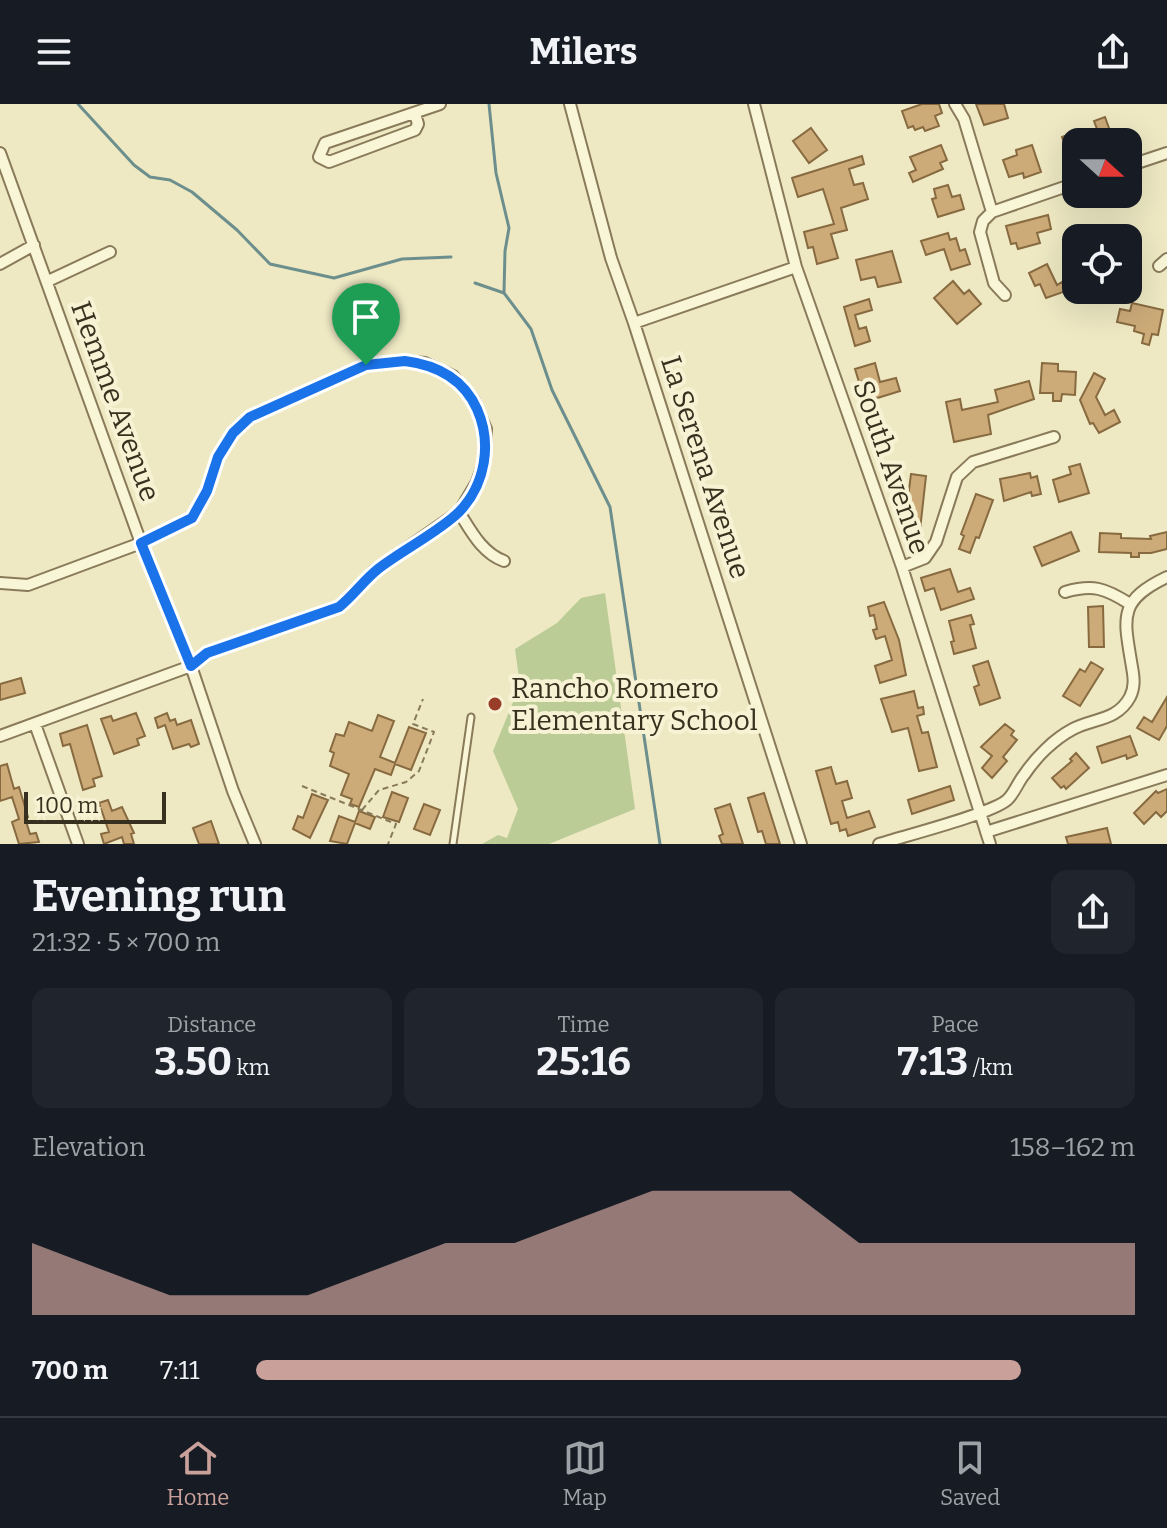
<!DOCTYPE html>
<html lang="en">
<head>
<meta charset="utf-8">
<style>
  :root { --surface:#171b24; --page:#20242c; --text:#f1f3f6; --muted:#9ea1a6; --line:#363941; --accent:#c9a19a }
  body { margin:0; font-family:Bitter,serif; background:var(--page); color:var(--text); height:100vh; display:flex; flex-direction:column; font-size:30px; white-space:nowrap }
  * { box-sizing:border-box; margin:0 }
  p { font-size:26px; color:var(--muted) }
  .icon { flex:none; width:44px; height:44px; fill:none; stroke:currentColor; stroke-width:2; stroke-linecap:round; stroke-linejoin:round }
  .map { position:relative; height:740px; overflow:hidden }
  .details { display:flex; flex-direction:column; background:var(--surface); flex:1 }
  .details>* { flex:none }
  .needle { width:52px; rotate:111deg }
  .controls { position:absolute; left:1062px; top:24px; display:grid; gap:16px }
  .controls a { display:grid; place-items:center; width:80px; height:80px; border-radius:16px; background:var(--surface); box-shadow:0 8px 32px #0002; font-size:40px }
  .scale { position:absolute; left:24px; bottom:20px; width:142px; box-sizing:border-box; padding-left:8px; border:4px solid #38301e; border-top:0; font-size:22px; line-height:28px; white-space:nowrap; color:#38301e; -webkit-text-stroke:6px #f6f2d3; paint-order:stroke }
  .pin { position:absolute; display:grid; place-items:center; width:68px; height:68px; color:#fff; margin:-82px -34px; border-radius:50% 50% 50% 0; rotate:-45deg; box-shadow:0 0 8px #0007 }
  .pin .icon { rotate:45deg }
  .round { display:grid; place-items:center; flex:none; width:84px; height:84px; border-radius:16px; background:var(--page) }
  .headline { display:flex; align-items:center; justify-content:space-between; height:136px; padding:0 32px }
  h1 { font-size:44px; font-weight:700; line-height:60px }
  .metrics { display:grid; grid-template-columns:repeat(3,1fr); gap:12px; height:136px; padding:8px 32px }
  .metrics div { display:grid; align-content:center; border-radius:16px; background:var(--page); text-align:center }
  .metrics b { font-size:40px; font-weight:700 }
  .metrics small { font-size:22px; font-weight:400 }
  .metrics p { font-size:22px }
  .chart { height:224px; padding:16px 32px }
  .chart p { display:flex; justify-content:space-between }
  .chart svg { width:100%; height:144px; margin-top:8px; fill:var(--accent); opacity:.7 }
  ul { padding:0 32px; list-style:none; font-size:26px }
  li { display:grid; grid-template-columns:128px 96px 1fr; align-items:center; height:60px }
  li i { height:20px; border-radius:10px; background:var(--accent) }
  header { display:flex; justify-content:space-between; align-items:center; height:104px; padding:0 32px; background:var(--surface); font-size:36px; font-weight:700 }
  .dock { display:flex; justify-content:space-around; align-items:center; height:112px; border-top:2px solid var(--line); background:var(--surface); font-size:22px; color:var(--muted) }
  .dock a { display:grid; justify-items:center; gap:4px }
  .dock .selected { color:var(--accent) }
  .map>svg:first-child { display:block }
  .green { fill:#bccc97 }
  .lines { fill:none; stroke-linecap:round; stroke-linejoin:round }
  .stream { stroke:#6c8f8d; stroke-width:3 }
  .building { fill:#ccab79; stroke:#886a40; stroke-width:2 }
  .lane-casing { stroke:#897b5a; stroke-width:9 }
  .street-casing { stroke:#897b5a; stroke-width:14 }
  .path { stroke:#897b5a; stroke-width:2; stroke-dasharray:6 4; stroke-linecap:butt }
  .lane { stroke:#f9f5d7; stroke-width:5 }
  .street { stroke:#f9f5d7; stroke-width:10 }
  .route-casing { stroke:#fff; stroke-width:16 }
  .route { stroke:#1a73e8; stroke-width:10 }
  .poi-dot { fill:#983d2a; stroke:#f6f2d3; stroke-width:3 }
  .labels { text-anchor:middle; stroke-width:8; stroke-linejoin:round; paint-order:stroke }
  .street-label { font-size:28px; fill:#38301e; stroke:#f6f2d3 }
  .poi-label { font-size:28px; fill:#38301e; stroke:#f6f2d3; text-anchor:start }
</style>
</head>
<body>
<header><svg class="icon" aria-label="menu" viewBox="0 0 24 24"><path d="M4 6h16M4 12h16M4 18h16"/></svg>Milers<svg class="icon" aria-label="share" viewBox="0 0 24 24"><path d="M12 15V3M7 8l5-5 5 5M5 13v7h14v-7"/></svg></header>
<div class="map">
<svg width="1167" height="740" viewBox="0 0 1167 740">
  <rect width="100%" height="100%" fill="#eee9c3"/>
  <!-- green -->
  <path class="green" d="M605,489L635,705L549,740H482L498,731L507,734L518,705L493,647L520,581L515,545L557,519L581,494Z"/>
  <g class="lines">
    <!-- stream -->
    <path class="stream" d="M78,0L134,61L150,73L170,76L192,88L237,126L270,160L334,174L402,155L451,153
      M489,0L496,69L509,124L505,147L504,189
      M475,179L504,189L531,225L552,286L610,403L660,740"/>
  </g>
  <!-- building -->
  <path class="building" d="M922,0H939L942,9L935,12L939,22L925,27L923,23L915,26L913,22L908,24L902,7Z
    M976,0H1004L1008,14L984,21Z
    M1105,13L1114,38H1076L1075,68L1062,33L1072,29L1074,34L1097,25L1094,17Z
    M811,24L827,46L809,59L793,37Z
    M941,41L947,56L940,59L943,65L913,78L909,69L916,66L910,53Z
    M1032,41L1041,68L1024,74L1023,69L1009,73L1003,56L1017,51L1016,46Z
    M862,52L864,60L849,65L854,81L863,79L868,95L841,104L847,126L831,130L838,154L817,160L813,143L808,144L804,128L834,120L823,85L798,93L792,74Z
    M948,81L952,93L960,91L964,105L938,113L932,95L936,94L934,85Z
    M1048,111L1051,125L1037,129L1040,139L1018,145L1016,139L1011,140L1006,122Z
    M948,129L950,136L956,134L960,147L965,145L970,160L951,166L944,145L926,151L921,137Z
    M892,147L901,178L878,183L875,173L861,176L856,156Z
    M1047,160L1057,181L1062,178L1066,187L1046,194L1040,180L1035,182L1029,169Z
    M953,177L964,190L969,186L981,200L957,220L934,194Z
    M869,195L872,206L855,211L859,225L866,223L870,237L855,242L844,203Z
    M1132,199L1163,206L1158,231L1152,230L1149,241L1142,239L1144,230L1134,227L1135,222L1117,218L1120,205L1130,207Z
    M875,259L880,278L896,274L900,287L871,296L865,277L859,278L855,265Z
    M1042,259L1058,260V267L1076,268L1075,291L1062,290L1061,297H1053V289H1040Z
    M1094,269L1105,275L1096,293L1105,311L1114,306L1120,318L1099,329L1093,319L1090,320L1080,296Z
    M1029,277L1034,295L988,311L991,330L954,338L946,298L960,295L962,306L998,298L995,286Z
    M1080,360L1089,389L1059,398L1053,376L1071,370L1069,363Z
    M1030,369L1031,374L1037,372L1041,390L1032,392L1031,388L1004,397L1000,375Z
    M911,370L926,372L920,426L908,425L909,419L905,418Z
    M976,390L993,396L979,434L976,433L970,449L959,445L964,432L961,430Z
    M1071,428L1079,447L1042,462L1034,443Z
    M1167,428V445L1151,449H1139V453H1131V449L1099,448L1100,429L1121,430V434L1151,435L1150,432Z
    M950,465L958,488L970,484L974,495L941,506L934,484L925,487L921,474Z
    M884,498L899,536L906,571L880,579L875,562L892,556L885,532L876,535L873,526L877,525L874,511L870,512L868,503Z
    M1103,502L1104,543H1089L1088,503Z
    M971,511L974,520L970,521L976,544L954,550L951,538L954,537L949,517Z
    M988,557L1000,594L980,601L974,583L979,581L973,562Z
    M1091,558L1103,565L1080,602L1063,592L1080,565L1085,568Z
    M21,574L25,589L0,596V580Z
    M914,587L918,604L923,603L924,610L917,612L922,629L928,628L937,663L919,667L908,624L892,628L881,595Z
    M1167,593V622L1159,636L1137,624L1144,613L1152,618Z
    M136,609L145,632L137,635L139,641L114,650L101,615L111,612L113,617Z
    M167,609L170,617L175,615L177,621L191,616L199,640L191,643L189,640L173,645L165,621L158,624L155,614Z
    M378,611L394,617L380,653L395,659L409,623L426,629L411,666L395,660L391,671L375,665L359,703L350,700L352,695L341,691L349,670L330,662L334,649L330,647L336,630L344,632L349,618L372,627Z
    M1005,620L1014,627L1011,631L1017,636L1003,653L1007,657L992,674L982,664L992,652L981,643Z
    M87,621L102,672L93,675L95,682L83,686L70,640L63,642L60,630Z
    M1130,632L1137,651L1127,655L1126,651L1102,659L1097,643Z
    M1076,649L1089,664L1066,685L1064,682L1061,684L1052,674L1072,657L1070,655Z
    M7,660L14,685L19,683L28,713L25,714L30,730L36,729L39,738L19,740L12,718L19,715L12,693L0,697V662Z
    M831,663L836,680L847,677L852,694L842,697L847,714L869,707L875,723L848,732L846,725L840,727L838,718L831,720L816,667Z
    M950,682L954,696L912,710L908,696Z
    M1167,685V707L1161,713L1156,708L1144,720L1134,709L1156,687L1158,689Z
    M392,688L408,694L399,718L383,713Z
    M764,689L780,740H766L762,727L758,728L748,694Z
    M312,690L328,696L310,734L293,725L298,712L303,714Z
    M108,696L112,707L122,703L134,729L131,730L134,740H124L122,733L104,740L101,730L109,728L99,699Z
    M424,700L440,706L430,731L414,725Z
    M730,700L743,740H722L719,732L723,730L715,705Z
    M359,707L375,713L370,725L355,719L347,740L330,737L339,712L355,718Z
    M211,717L219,740H199L193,724Z
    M1107,724L1111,740H1068L1066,733Z"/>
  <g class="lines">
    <!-- lane casing -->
    <g class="lane-casing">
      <path id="lane" d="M453,740L471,613"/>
    </g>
    <!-- street casing -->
    <g class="street-casing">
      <path id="street" d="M570,0L611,154L634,219L801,740
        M754,0L796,163L902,463L990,740
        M955,0L964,15L992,108
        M415,10L418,20L415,26L329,58L319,53L325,39L440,0
        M0,49L141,439L191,562L233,687L255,740
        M1128,62L1167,49
        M0,160L34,141
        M1159,162L1167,155
        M48,177L110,148
        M1005,191L994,179L980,128L983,117L992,108L1076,79
        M634,219L796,163
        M459,408C471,427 482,449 504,457
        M902,463L925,454L936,438L957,373L973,358L1054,333
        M0,479L28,481L141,439L192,414L207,387L218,353L233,329L250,313L366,261L405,257L425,259L453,272L473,295L486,325L484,358L477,378L459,408L374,467L354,490L339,503L207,549L191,562L0,632
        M1065,488C1093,480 1105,484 1130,500
        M35,620L78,740
        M986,728L1167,671
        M879,740C904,732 991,710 1007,696C1014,690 1018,678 1024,671C1036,653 1054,635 1073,625C1094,614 1117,617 1130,593C1135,583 1134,574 1132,563C1124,514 1117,497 1167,473"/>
    </g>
    <!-- path -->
    <path class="path" d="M302,682L396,720L388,740
      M362,706L379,686L406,678L419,667L434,628L413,620L423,595"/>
    <!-- lane -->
    <use href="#lane" class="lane"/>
    <!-- street -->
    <use href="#street" class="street"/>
  </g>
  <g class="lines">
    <!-- route casing -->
    <g class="route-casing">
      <path id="route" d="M405,257C437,261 463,274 477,305C492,339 486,380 459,408C440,427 401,447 378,465C364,476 353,492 339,503L207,549L191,562L141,439L192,414L207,387L218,353L233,329L250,313L366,261Z"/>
    </g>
    <!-- route -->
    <use href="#route" class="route"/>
  </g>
  <!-- markers -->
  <circle class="poi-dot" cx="495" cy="600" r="8"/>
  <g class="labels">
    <!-- street labels -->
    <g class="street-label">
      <text transform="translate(116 297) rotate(70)" y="10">Hemme Avenue</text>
      <text transform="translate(706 363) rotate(72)" y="10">La Serena Avenue</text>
      <text transform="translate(892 363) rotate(71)" y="10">South Avenue</text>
    </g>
    <!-- poi labels -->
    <g class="poi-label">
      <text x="511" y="594">Rancho Romero<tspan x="511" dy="32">Elementary School</tspan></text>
    </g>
  </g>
</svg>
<div class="controls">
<a><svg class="needle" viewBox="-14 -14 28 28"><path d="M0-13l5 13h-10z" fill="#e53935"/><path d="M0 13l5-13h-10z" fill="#9ea1a6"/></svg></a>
<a><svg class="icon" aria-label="locate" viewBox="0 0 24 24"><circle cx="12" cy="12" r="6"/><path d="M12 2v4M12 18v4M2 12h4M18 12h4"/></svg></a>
</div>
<div class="scale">100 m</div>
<div class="pin" style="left:366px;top:261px;background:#1e9e55"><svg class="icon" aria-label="arrive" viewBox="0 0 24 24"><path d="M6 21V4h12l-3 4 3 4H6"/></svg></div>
</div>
<section class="details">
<div class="headline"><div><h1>Evening run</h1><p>21:32 · 5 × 700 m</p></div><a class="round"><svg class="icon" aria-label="share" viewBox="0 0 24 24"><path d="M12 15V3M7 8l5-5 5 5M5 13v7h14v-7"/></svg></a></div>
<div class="metrics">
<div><p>Distance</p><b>3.50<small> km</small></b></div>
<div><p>Time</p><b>25:16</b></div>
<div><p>Pace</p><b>7:13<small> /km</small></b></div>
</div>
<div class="chart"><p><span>Elevation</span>158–162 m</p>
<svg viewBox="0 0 160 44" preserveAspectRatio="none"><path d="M0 44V22L10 30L20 38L30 38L40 38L50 30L60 22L70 22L80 14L90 6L100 6L110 6L120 22L130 22L140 22L150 22L160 22V44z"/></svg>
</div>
<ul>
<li><b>700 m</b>7:11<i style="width:87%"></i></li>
</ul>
</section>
<nav class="dock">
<a class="selected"><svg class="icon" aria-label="home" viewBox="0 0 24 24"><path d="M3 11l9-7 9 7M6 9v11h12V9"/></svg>Home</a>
<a><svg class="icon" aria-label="map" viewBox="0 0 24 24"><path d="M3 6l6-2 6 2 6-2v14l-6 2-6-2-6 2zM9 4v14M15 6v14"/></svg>Map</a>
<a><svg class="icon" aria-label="saved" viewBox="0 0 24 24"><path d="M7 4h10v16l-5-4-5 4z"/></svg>Saved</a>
</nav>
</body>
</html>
